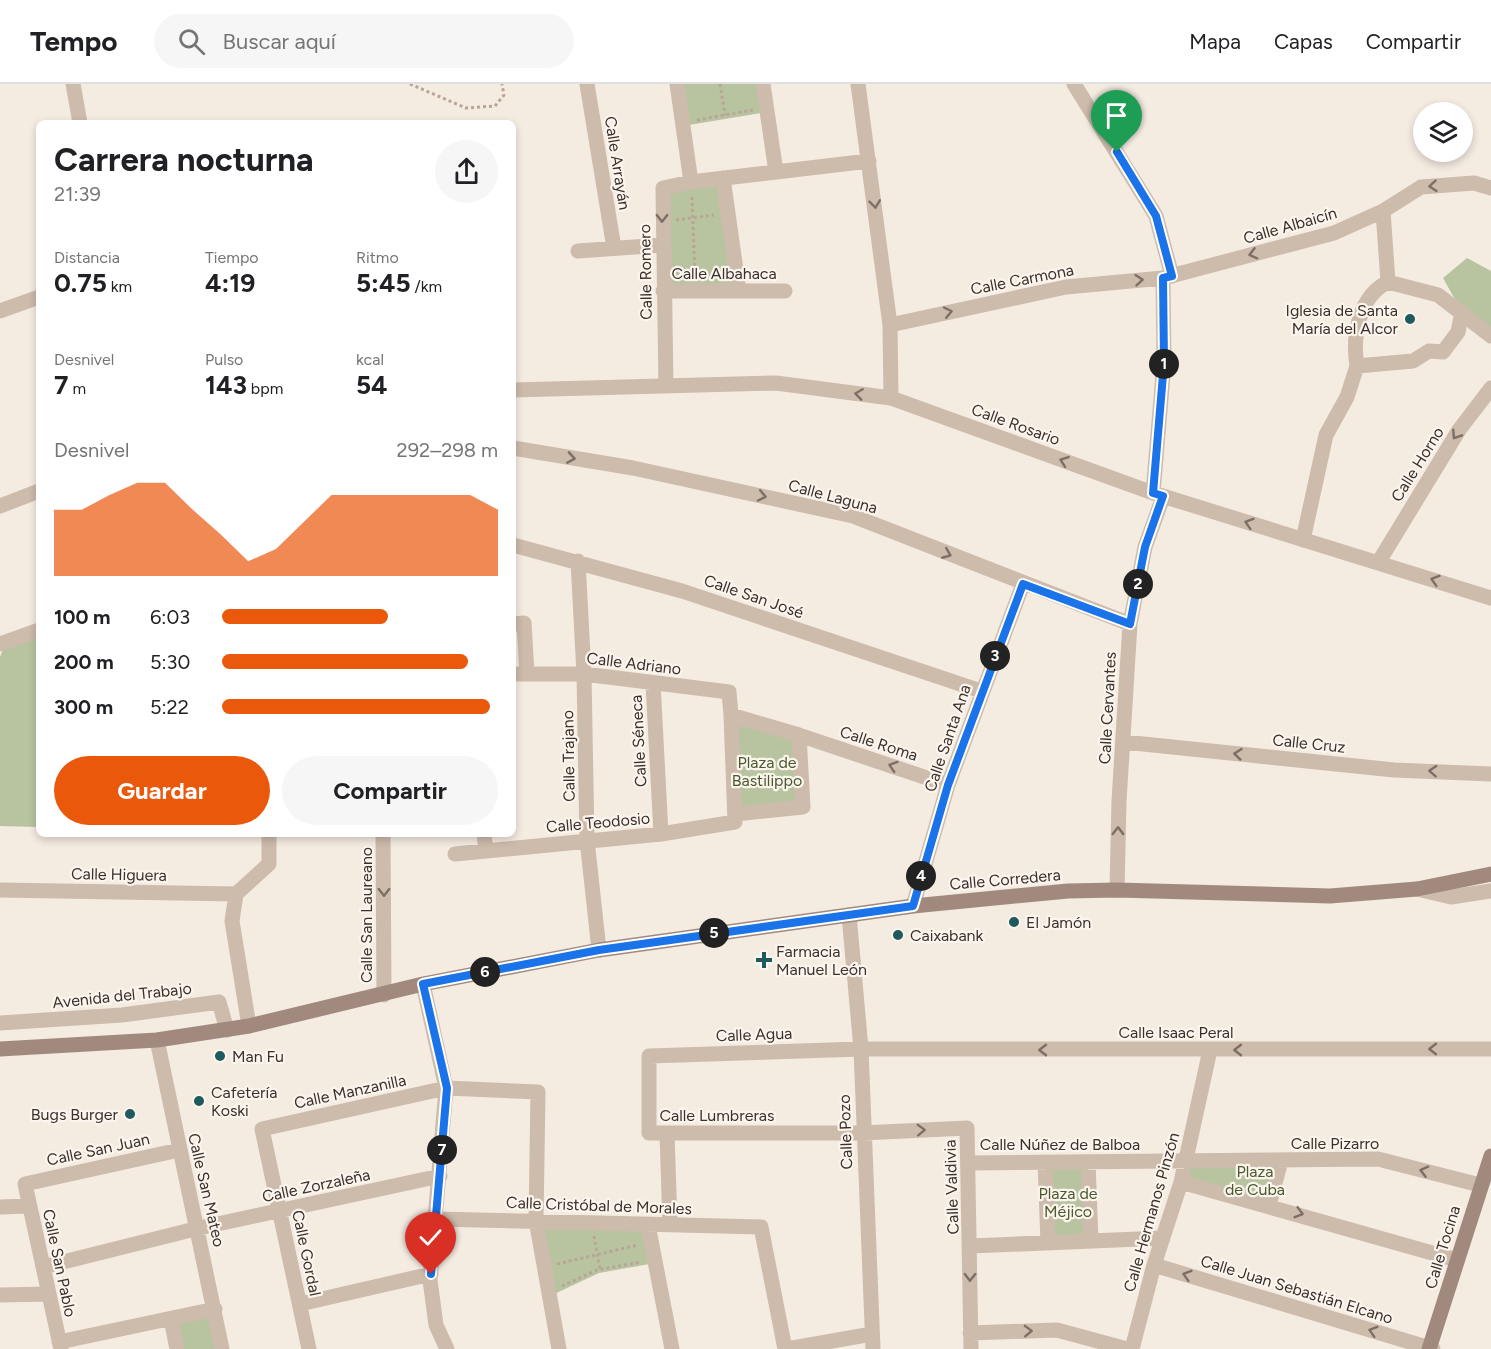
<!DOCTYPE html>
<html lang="es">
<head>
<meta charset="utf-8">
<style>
  :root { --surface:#fff; --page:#f6f6f6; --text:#202124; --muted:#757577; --line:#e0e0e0; --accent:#ea580c }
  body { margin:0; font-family:Figtree,sans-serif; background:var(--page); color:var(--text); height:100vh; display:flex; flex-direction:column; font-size:22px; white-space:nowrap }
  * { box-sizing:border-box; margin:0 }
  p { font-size:20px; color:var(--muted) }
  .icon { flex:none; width:33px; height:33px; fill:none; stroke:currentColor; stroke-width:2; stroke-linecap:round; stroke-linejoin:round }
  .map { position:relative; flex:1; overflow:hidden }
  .side { position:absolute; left:36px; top:36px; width:480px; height:717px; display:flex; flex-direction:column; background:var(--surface); border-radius:9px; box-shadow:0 3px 9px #0003 }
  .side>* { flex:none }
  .fabs { position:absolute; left:1413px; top:18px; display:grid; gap:12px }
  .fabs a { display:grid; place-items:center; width:60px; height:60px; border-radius:50%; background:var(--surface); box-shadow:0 3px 9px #0003; font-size:30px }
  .pin { position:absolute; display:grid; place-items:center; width:51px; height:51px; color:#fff; margin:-62px -26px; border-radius:50% 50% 50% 0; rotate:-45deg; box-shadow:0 0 6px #0007 }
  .pin .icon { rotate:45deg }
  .km { position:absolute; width:30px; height:30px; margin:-15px; border-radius:50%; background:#222; color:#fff; font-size:16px; line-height:30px; text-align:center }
  .round { display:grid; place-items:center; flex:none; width:63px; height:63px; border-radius:32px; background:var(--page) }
  .headline { display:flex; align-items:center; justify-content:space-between; height:102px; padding:0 18px }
  h1 { font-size:33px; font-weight:700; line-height:45px }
  .figures { display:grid; grid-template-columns:repeat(3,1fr); gap:9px; height:102px; padding:6px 18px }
  .figures div { display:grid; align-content:center }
  .figures b { font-size:26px; font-weight:700 }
  .figures small { font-size:16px; font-weight:400 }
  .figures p { font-size:16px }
  .chart { height:168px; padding:12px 18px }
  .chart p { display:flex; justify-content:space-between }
  .chart svg { width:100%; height:108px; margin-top:6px; fill:var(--accent); opacity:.7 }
  .action { display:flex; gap:12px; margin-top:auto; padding:12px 18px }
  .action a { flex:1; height:69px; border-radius:36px; background:var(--accent); color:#fff; font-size:24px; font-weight:700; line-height:69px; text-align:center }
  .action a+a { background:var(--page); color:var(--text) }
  ul { padding:0 18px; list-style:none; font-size:20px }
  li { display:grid; grid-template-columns:96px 72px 1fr; align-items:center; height:45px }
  li i { height:15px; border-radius:8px; background:var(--accent) }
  header { display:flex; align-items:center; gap:36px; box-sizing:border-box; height:84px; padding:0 30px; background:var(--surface); border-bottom:2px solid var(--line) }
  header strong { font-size:28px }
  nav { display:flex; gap:33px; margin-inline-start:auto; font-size:21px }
  .search { width:420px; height:54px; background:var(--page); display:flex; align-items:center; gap:15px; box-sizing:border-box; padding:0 21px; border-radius:33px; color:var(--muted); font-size:22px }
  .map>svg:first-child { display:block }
  .green { fill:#b8c4a0 }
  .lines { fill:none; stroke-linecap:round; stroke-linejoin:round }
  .path { stroke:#b9a596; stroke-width:3; stroke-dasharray:3 3; stroke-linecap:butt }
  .street { stroke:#cdbbac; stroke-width:15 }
  .secondary { stroke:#a18a7d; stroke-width:15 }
  .oneway { stroke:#7d6f65 }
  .route-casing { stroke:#fff; stroke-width:12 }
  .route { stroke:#1a73e8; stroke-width:8 }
  .poi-dot { fill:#1f5a5e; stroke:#fbf5ee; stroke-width:2 }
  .labels { text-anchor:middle; stroke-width:4.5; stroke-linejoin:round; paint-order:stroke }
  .street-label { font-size:16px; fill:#3b302b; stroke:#fbf5ee }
  .poi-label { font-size:16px; fill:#3b302b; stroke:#fbf5ee; text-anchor:start }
  .park-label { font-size:16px; fill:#4a5a2e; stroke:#fbf5ee }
</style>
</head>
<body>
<header>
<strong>Tempo</strong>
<div class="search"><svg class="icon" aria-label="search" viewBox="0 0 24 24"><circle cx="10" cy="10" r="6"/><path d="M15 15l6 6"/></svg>Buscar aquí</div>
<nav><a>Mapa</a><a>Capas</a><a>Compartir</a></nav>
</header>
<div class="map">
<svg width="1491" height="1265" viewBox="0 0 1491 1265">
  <rect width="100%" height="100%" fill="#f4ebe1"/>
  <!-- green -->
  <path class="green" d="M677,0H763L767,28L683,42Z
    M723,94L739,207H663V104Z
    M1467,174L1491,187V252L1462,228L1443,194Z
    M39,546V743L0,742V573L6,558Z
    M731,631L799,651L803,723L735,730Z
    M1186,1077H1281L1269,1121L1181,1098Z
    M1045,1078H1088L1091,1157L1048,1159Z
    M536,1136L648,1141L655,1179L599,1189L550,1212Z
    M215,1225L222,1265H177L171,1235Z"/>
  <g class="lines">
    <!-- path -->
    <path class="path" d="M410,0L466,24L495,22L504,11L502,0
      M720,0L725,31
      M697,36L753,26
      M692,113L695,193
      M676,136L714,131
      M594,1152L600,1185
      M557,1180L638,1161
      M562,1202L597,1186L641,1178"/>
    <!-- street -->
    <path class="street" d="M73,0L80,39
      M587,0L614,164
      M677,0L691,98
      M763,0L776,88
      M858,0L890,241L891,314
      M1074,0L1156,132L1172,192
      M723,94L739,207
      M1383,127L1388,198
      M578,167L662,161
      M1388,198L1438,211L1491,252
      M663,207H785
      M0,227L39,213
      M890,241L1066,203L1163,194L1334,149L1383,127L1421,103L1474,99L1491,104
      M1357,282C1352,252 1359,212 1388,198
      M666,301L663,104L691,98L869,77
      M513,306L776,299L891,314L1153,409L1491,514
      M513,364L633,384L853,432L1130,540
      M1153,409L1164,279L1163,194
      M0,422L39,407
      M1303,456L1326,351L1347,313L1357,282L1413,277L1429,267L1443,268L1458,248L1462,228
      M513,461L682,507L981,607
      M578,477L584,590L587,756L599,866
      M1378,479L1459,346L1491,304
      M513,540L524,539L527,590
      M0,560L39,546
      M513,590H584L729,608L731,631
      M653,599L661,750
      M799,651L948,701
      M1124,658L1394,686L1491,690
      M383,750L384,911
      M484,750L486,767
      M455,770L661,750L735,738L731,631L799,651L803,723L735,730
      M1417,805L1451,813L1491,807
      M0,806L236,810
      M1117,806L1119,717L1130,540L1145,463L1163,413
      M913,822L948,701L1023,500
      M849,831L861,965L873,1265
      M423,900L446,1004L430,1196L436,1241L447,1265
      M0,939L122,931L219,918L227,946
      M249,942L232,837L236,810L269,780V750
      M157,956L222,1265
      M667,1049L670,1141
      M1045,1078L1048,1159
      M1088,1078L1091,1157
      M969,1079L1378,1075L1480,1101
      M1181,1098L1457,1176
      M1269,1121L1281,1077
      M0,1123L29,1122
      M436,1135L761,1143L785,1265
      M648,1141L672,1265
      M971,1162L1163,1154
      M1154,1181L1433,1265
      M43,1183L199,1144L440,1092
      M0,1211L49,1210
      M300,1220L431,1190
      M171,1235L177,1265
      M970,1249L1057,1246L1127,1265
      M59,1258L215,1225
      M61,1265L25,1100L179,1066
      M309,1265L262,1045L446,1004L538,1008L536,1136L559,1265
      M787,1265L872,1250
      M971,1265L967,1044L862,1049H649V972L861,965H1491
      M1132,1265L1154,1181L1181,1098L1210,966"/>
    <!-- secondary -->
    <path class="secondary" d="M0,965L157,956L249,942L423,900L599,866L913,822L1068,807L1117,806L1330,812L1417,805L1491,790
      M1429,1265L1491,1072"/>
  </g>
  <!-- one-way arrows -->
  <defs><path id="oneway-chevron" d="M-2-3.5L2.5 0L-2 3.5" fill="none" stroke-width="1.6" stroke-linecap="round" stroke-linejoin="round" transform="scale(1.5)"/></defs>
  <g class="oneway">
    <use href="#oneway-chevron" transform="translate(1433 102) rotate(175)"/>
    <use href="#oneway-chevron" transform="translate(875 120) rotate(83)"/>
    <use href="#oneway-chevron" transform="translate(662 134) rotate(91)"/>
    <use href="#oneway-chevron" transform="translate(1253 170) rotate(165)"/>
    <use href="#oneway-chevron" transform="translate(1139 196) rotate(-5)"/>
    <use href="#oneway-chevron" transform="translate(948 228) rotate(-12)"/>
    <use href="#oneway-chevron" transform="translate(859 310) rotate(-172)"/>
    <use href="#oneway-chevron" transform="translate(1456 351) rotate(123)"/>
    <use href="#oneway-chevron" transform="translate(571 374) rotate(9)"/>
    <use href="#oneway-chevron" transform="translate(1064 377) rotate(-160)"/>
    <use href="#oneway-chevron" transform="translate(762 412) rotate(12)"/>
    <use href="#oneway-chevron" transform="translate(1249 439) rotate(-163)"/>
    <use href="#oneway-chevron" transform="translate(947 470) rotate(22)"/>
    <use href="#oneway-chevron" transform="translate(1435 496) rotate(-163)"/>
    <use href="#oneway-chevron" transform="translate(1238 670) rotate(-174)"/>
    <use href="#oneway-chevron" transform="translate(893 682) rotate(-162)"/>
    <use href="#oneway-chevron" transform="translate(1433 687) rotate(-177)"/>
    <use href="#oneway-chevron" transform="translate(1118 747) rotate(-89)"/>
    <use href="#oneway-chevron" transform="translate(384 808) rotate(90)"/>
    <use href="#oneway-chevron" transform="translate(1433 965) rotate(180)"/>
    <use href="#oneway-chevron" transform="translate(1043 966) rotate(-180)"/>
    <use href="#oneway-chevron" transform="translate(1238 966) rotate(180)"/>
    <use href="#oneway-chevron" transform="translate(921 1046) rotate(-2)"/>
    <use href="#oneway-chevron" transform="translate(1424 1087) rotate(-166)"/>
    <use href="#oneway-chevron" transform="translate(1299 1129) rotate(16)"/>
    <use href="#oneway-chevron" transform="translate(1187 1191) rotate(-163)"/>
    <use href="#oneway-chevron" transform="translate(970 1193) rotate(91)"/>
    <use href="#oneway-chevron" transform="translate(1028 1247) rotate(-2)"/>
    <use href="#oneway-chevron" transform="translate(1373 1247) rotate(-163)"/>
  </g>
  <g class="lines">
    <!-- route casing -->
    <g class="route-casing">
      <path id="route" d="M431,1190L447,1004L423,900L599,866L913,822L948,701L1023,500L1130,540L1145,463L1163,412L1153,409L1164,279L1163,194L1172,192L1156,132L1117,68"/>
    </g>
    <!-- route -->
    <use href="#route" class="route"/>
  </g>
  <!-- markers -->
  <g class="poi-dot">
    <circle cx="1410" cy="235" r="6"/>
    <circle cx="1014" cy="838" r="6"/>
    <circle cx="898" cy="851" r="6"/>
    <path d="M761 867h6v6h6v6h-6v6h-6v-6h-6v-6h6z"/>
    <circle cx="220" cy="972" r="6"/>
    <circle cx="199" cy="1017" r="6"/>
    <circle cx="130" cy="1030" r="6"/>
  </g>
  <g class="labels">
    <!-- street labels -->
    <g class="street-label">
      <text transform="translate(618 79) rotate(81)" y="6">Calle Arrayán</text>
      <text transform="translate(1290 141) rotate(-16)" y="6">Calle Albaicín</text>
      <text transform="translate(645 188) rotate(-91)" y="6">Calle Romero</text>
      <text x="724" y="195">Calle Albahaca</text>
      <text transform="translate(1022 195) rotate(-11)" y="6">Calle Carmona</text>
      <text transform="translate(1016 340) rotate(20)" y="6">Calle Rosario</text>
      <text transform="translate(1417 380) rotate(-58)" y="6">Calle Horno</text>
      <text transform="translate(833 412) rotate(15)" y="6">Calle Laguna</text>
      <text transform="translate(754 512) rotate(19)" y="6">Calle San José</text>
      <text transform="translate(634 579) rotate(7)" y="6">Calle Adriano</text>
      <text transform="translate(1107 624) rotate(-87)" y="6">Calle Cervantes</text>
      <text transform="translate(947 654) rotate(-71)" y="6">Calle Santa Ana</text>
      <text transform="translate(638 657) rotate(-93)" y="6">Calle Séneca</text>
      <text transform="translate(879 659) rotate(18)" y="6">Calle Roma</text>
      <text transform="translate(1309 659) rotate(6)" y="6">Calle Cruz</text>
      <text transform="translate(568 672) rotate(-91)" y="6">Calle Trajano</text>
      <text transform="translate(598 738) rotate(-5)" y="6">Calle Teodosio</text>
      <text transform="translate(119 790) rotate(1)" y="6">Calle Higuera</text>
      <text transform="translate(1005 795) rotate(-5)" y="6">Calle Corredera</text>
      <text transform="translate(366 831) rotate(-90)" y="6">Calle San Laureano</text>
      <text transform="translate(122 911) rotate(-6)" y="6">Avenida del Trabajo</text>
      <text x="1176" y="954">Calle Isaac Peral</text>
      <text transform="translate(754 950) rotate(-2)" y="6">Calle Agua</text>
      <text transform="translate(350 1007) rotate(-12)" y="6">Calle Manzanilla</text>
      <text x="717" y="1037">Calle Lumbreras</text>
      <text transform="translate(845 1048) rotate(-92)" y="6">Calle Pozo</text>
      <text x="1335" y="1065">Calle Pizarro</text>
      <text x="1060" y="1066">Calle Núñez de Balboa</text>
      <text transform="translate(98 1065) rotate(-12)" y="6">Calle San Juan</text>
      <text transform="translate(316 1101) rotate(-12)" y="6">Calle Zorzaleña</text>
      <text transform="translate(951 1103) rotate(-92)" y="6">Calle Valdivia</text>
      <text transform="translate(207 1106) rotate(77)" y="6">Calle San Mateo</text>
      <text transform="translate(599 1121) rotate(2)" y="6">Calle Cristóbal de Morales</text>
      <text transform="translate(1151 1128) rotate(-74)" y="6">Calle Hermanos Pinzón</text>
      <text transform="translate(1442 1163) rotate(-73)" y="6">Calle Tocina</text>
      <text transform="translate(307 1169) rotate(78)" y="6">Calle Gordal</text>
      <text transform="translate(60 1179) rotate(78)" y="6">Calle San Pablo</text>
      <text transform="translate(1297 1205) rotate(17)" y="6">Calle Juan Sebastián Elcano</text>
    </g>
    <!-- poi labels -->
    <g class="poi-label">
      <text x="1398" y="232" text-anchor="end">Iglesia de Santa<tspan x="1398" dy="18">María del Alcor</tspan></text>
      <text x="1026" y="844">El Jamón</text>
      <text x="910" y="857">Caixabank</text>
      <text x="776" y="873">Farmacia<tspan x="776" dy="18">Manuel León</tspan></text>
      <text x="232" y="978">Man Fu</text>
      <text x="211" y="1014">Cafetería<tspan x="211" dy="18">Koski</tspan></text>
      <text x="118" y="1036" text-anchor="end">Bugs Burger</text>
    </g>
    <!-- park labels -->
    <g class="park-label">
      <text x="767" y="684">Plaza de<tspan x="767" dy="18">Bastilippo</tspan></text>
      <text x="1255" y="1093">Plaza<tspan x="1255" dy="18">de Cuba</tspan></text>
      <text x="1068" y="1115">Plaza de<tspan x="1068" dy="18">Méjico</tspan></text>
    </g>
  </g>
</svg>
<div class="fabs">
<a><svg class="icon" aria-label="layers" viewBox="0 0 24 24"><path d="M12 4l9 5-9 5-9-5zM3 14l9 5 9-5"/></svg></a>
</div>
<div class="pin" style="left:1117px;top:68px;background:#1e9e55"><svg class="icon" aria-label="arrive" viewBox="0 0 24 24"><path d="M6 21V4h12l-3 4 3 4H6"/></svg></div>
<div class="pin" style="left:431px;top:1190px;background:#d93025"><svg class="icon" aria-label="check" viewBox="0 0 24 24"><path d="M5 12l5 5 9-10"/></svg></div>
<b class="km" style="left:1164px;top:280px">1</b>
<b class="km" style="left:1138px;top:500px">2</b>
<b class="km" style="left:995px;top:572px">3</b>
<b class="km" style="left:921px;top:792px">4</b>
<b class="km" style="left:714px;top:849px">5</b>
<b class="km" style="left:485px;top:888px">6</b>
<b class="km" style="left:442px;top:1066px">7</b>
<section class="side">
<div class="headline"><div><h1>Carrera nocturna</h1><p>21:39</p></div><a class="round"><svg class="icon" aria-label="share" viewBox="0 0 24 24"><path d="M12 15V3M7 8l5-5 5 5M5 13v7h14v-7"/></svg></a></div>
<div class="figures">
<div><p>Distancia</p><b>0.75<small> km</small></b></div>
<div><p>Tiempo</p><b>4:19</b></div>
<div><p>Ritmo</p><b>5:45<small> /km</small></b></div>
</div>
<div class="figures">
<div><p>Desnivel</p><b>7<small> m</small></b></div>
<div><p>Pulso</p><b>143<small> bpm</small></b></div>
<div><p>kcal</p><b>54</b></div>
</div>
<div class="chart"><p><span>Desnivel</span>292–298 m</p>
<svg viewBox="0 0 160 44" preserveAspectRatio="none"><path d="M0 44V17L10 17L20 11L30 6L40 6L50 17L60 27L70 38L80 33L90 22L100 11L110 11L120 11L130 11L140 11L150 11L160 17V44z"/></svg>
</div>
<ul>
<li><b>100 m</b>6:03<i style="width:60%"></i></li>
<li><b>200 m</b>5:30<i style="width:89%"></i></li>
<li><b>300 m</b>5:22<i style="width:97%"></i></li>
</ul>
<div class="action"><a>Guardar</a><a>Compartir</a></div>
</section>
</div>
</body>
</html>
